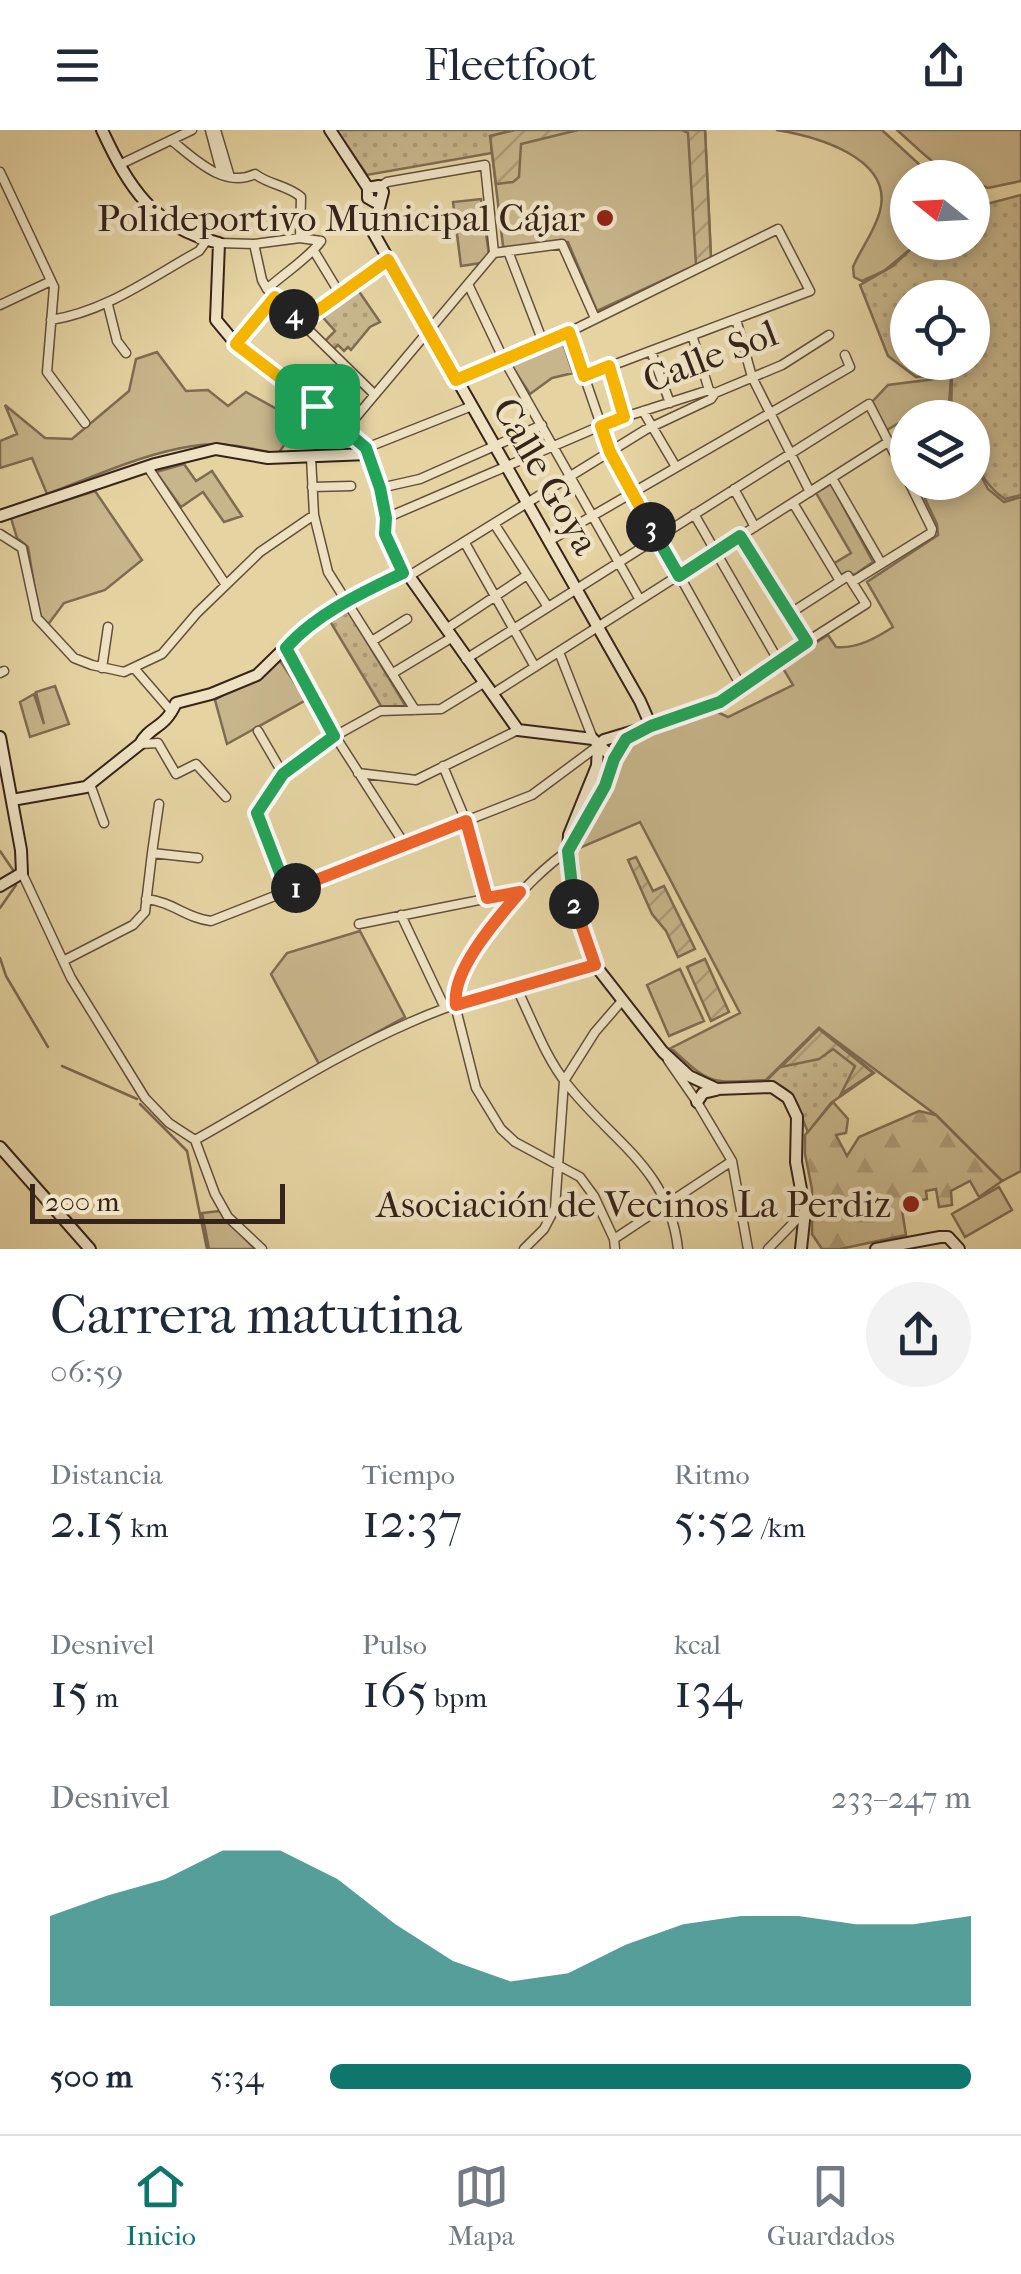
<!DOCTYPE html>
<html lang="es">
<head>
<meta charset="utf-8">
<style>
  :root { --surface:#fff; --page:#f2f2f3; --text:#1f2937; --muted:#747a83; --line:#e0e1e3; --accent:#0f766e }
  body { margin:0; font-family:"IM FELL French Canon",serif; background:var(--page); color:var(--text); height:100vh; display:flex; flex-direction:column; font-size:38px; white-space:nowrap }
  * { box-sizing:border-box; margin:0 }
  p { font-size:32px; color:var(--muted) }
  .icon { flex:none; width:55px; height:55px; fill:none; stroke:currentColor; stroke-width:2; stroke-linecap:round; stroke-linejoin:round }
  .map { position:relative; height:1119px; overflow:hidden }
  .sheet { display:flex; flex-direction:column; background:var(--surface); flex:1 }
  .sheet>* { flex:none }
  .needle { width:65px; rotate:288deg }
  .controls { position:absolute; left:890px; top:30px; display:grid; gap:20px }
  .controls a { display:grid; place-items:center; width:100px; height:100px; border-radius:50%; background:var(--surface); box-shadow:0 5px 15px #0003; font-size:50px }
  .scale { position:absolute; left:30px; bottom:25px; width:255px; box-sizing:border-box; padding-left:10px; border:5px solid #36231a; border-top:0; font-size:28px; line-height:35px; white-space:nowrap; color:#36231a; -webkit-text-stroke:8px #eee2c3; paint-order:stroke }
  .pin { position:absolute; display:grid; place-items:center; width:85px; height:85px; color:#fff; margin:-42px; border-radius:20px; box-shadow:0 5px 15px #0006 }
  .km { position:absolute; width:50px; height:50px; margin:-25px; border-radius:50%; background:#222; color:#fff; font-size:28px; line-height:50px; text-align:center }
  .round { display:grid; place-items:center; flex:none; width:105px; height:105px; border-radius:52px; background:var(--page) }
  .overview { display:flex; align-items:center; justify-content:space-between; height:170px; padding:0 50px }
  h1 { font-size:55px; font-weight:600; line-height:75px }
  .stats { display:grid; grid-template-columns:repeat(3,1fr); gap:15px; height:170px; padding:10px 50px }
  .stats div { display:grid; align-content:center }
  .stats b { font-size:50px; font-weight:600 }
  .stats small { font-size:28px; font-weight:400 }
  .stats p { font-size:28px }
  .chart { height:280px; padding:20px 50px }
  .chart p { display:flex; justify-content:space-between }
  .chart svg { width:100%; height:180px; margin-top:10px; fill:var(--accent); opacity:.7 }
  ul { padding:0 50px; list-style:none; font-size:32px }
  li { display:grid; grid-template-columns:160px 120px 1fr; align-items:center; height:75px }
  li i { height:25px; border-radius:12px; background:var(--accent) }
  header { display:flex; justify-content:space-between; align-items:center; height:130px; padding:0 50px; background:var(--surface); font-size:45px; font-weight:600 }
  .menu { display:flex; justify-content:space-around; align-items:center; height:140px; border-top:2px solid var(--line); background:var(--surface); font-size:28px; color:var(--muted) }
  .menu a { display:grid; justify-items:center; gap:5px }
  .menu .selected { color:var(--accent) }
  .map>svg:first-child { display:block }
  .grass { fill:#c7b58b; stroke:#7e6c52; stroke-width:2.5 }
  .forest { fill:url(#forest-firs); stroke:#7e6c52; stroke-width:2.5 }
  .park { fill:url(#park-dots); stroke:#7e6c52; stroke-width:2.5; fill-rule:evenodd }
  .garden { fill:url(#garden-furrows); stroke:#7e6c52; stroke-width:2.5 }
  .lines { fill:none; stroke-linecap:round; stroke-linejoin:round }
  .stream { stroke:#7c6950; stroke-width:2.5 }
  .street-casing { stroke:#624f3c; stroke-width:11 }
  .secondary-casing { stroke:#36231a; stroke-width:14 }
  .street { stroke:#eee2c3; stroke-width:8 }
  .secondary { stroke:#eee2c3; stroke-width:10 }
  .split-1-casing { stroke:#fff; stroke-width:20 }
  .split-2-casing { stroke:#fff; stroke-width:20 }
  .split-3-casing { stroke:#fff; stroke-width:20 }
  .split-4-casing { stroke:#fff; stroke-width:20 }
  .split-5-casing { stroke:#fff; stroke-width:20 }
  .split-1 { stroke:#22a559; stroke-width:12 }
  .split-2 { stroke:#f0652b; stroke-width:12 }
  .split-3 { stroke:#22a559; stroke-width:12 }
  .split-4 { stroke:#f5b400; stroke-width:12 }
  .split-5 { stroke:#f5b400; stroke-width:12 }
  .poi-dot { fill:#8f2418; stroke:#eee2c3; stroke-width:4 }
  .labels { text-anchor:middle; stroke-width:9; stroke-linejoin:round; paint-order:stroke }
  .poi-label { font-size:38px; fill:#36231a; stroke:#eee2c3; text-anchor:end }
  .street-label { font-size:38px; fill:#36231a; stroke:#eee2c3 }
</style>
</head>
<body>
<header><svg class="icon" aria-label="menu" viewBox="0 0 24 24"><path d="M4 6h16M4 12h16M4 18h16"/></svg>Fleetfoot<svg class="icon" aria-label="share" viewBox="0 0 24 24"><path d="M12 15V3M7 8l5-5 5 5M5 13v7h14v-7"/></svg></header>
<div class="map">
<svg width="1021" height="1119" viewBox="0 0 1021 1119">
  <defs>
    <pattern id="forest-firs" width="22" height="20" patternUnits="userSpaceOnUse" patternTransform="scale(2.5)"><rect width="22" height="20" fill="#c7b58b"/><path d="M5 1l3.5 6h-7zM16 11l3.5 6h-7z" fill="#ac9b77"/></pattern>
    <pattern id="park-dots" width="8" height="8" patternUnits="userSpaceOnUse" patternTransform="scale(2.5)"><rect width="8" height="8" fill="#c7b58b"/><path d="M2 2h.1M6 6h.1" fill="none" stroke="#ac9b77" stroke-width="1.8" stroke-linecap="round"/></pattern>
    <pattern id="garden-furrows" width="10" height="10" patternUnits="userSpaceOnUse" patternTransform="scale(2.5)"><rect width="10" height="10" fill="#c7b58b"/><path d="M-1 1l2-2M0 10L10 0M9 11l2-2" fill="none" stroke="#ac9b77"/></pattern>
  </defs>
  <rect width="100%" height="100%" fill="#e5d3a2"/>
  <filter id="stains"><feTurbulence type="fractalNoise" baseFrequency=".002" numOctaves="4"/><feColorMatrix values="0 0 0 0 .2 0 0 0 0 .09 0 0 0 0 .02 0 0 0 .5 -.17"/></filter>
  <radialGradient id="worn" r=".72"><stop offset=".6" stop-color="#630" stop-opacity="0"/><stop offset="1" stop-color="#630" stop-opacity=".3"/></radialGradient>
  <!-- grass -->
  <path class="grass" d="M515,0H705L711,128L597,181L568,112L508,118L503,116L490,6Z
    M776,0H882L933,47L908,48V112L915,113L913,117L884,141L862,151L854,147L853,137C861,118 875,101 880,81C894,27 814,6 776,0Z
    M897,0H1021V51L988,58L973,52L972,48C943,48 918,18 897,0Z
    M481,69L489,124L481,133L461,136L453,72Z
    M562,210L573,243L552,248L530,264L509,232Z
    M157,222L186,261L208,260L228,276L246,262L300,292L278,324C251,318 221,311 193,316C144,323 94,347 47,364L32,328L0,338V311L17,304L5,275L45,308L72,309L129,261L136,229Z
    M951,247L948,287L908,288L907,297L904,290L887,300L872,272L888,255Z
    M973,331L988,359L1004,372L1021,367V1041L1002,1051L936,985L819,898L766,950C712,953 711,956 671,918L740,883L640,692L575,720L607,663L625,616L713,580L728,587L793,555L781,535L828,505L836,517C857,519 876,508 893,497L867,452L938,405L937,394L925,369L939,360L935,353L972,352Z
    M184,334L196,351L212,341L242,386L224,392L203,362L181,377L156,342Z
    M831,354L873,432L854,445L848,442L840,445L833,434L851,423L816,363Z
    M95,361L142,430L105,460L64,473L47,496L39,485L28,417L17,408L11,388Z
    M279,529L306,570L227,614L215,570C235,557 261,549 279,529Z
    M55,556L69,594L30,607L20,572L34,564L44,594L36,562Z
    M360,801L405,887L319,934L271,844L287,823Z
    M680,839L704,891L669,906L647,855Z
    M999,1057L1012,1080L965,1107L952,1084Z
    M219,1081L255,1119H209L202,1083Z"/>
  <!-- forest -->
  <path class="forest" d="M833,972L848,989L846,1003L836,1005L847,1026L859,1007L919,981L936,985L1002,1051L979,1067L970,1051L951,1061L952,1075L939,1077L936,1059L926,1061L927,1069L901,1074L906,1105L840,1119H822L812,1104V1059L805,1024V1005Z"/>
  <!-- park -->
  <path class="park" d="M336,0H515L491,6L492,23L367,45Z
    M1021,65V365L1005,369C975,349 972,321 972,288L951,287L952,245L916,247L888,226L860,155L893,136L917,113L972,112L973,68L987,74ZM908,168H972V232H908Z
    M356,157L380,192L370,197L351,220L348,217L344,221L338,215L333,220L325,211L335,201L319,183Z
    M346,477L405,575L404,578L381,576L328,488Z
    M819,898L874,943L831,973L808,1002C795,975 802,962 767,950Z"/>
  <!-- garden -->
  <path class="garden" d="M515,0H578L521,14L519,47L513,52L496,54L490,6Z
    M682,0H705L711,128L696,135L688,3Z
    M636,727L653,761L664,756L695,819L678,827L666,801L652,784L628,730Z
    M705,829L729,882L711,891L687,837Z
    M819,899L873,943L841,964L855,936L833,919L819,929L781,937Z"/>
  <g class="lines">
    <!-- stream -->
    <path class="stream" d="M0,721L13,740
      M0,778L16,755
      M0,828L6,846L48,917
      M62,936L137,969
      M140,974L187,1021L207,1119"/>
    <!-- street casing -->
    <g class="street-casing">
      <path id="street" d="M210,0L222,45
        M216,0L230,47
        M171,10C194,28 223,59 255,44C269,55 287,55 301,67L300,108
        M119,35L192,0
        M0,42L54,157L47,242L85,293
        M380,57L387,52L485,35L494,123
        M219,113L254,114L300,108L321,111
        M254,114L262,150L267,159L374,264
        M314,121L340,164
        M508,121L543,212
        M494,123L562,114L595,188
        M468,154L503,228L640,470
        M267,159C283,144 309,128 321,111
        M0,175L51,151
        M108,175L117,211L126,223
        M736,189L752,247L810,362
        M51,190C107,181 150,148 199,121L207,110
        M303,191L388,130
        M569,202L610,321L741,556
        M692,205L709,260
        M236,214L275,167
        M651,221L670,273
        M609,236L625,287
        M456,249L569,202L778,99L810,161L584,246
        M643,281L676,337
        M346,299L494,123
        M366,318L472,276
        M311,327L314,385L328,442L415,580
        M147,336L226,455
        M832,348L881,433
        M312,357L351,356
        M380,358L420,349L542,295
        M734,359L755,397
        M793,373L840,451
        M694,384L778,530
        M386,388L612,291L709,260L715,263L782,235L829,205
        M495,395L548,477
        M0,404L22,418L37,488L74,528L92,535L124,542L162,524L197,483L260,422L314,385
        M740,407L807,512
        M549,411L850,237L845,225
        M465,413L535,537
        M409,446L645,300L711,269L715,263
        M789,484L848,446L852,452
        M446,499L527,445
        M372,511L407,489
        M286,518L335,606L405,715
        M559,522L593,609
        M466,529L869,274L908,350
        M102,538L108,497
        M134,538L172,582
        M0,543L4,541
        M393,543L451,508
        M494,563L888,312
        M651,596L720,572L778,530L866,474L852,452L931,403L932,399L909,352
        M258,601L283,644
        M140,614L158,613L176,644L196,634L226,667
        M443,636L466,691L487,769
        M358,643L416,650L518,600
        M90,654L104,693
        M568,721C532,744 451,831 455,875L476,958L501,999L515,1012L580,1047L594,1066L614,1109L615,1119
        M152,723L159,674
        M22,743L71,848L145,968L169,993L195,1010L215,1064L228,1087L262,1119
        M287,761L257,683L283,644L335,606L380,581L441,579L485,552
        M146,769C174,772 185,788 211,791L532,665L598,616
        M401,785L445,878
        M359,794L520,762
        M63,831L133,795L145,782L152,723L198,728
        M516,857C532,889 545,927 567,954C612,1012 669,1038 678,1119
        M668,930L697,972L732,1031L748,1119
        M195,1010C267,970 335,925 411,892C469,866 533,852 595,835
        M614,1109L732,1031
        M524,1119L544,1099L555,1078L564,951L595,902L621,872
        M768,1119L803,1083"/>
    </g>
    <!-- secondary casing -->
    <g class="secondary-casing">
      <path id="secondary" d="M102,0C129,58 153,97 219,113L216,190L236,214L317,275L366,318L380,358L386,388L385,403L403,443L409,446L518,600L593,609L614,629
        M330,0L368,58V68L375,72L380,71
        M368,58L379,56L383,62L373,102L640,571L651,596L604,610L598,616
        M0,386L155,334L216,319L268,328L368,324
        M0,607L21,720L22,743L0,756
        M598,616L597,636L569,705L568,721L574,775L595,835L663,922L689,946L717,959L772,957L788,968L797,987L796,1032L805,1081L801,1119
        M12,670L86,657L140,614C150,595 164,600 176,573L211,564L257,545L297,506L375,455L403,443
        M573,712L627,609
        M697,972L703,963L716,960
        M0,1017L90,1119
        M876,1119L940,1107H948L959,1119"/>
    </g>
    <!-- street -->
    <use href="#street" class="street"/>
    <!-- secondary -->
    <use href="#secondary" class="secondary"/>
  </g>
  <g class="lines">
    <!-- split-1 casing -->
    <g class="split-1-casing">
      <path id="split-1" d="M296,758L287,761L257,683L283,644L334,606L286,518C316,484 363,462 403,443L385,404L386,388L380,358L366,318L317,276"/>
    </g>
    <!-- split-2 casing -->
    <g class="split-2-casing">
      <path id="split-2" d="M296,758L466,691L487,768L520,762C498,788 451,840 456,875L595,835L574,774"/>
    </g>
    <!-- split-3 casing -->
    <g class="split-3-casing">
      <path id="split-3" d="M574,774L568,721L605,656L614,629L626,609L651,596L720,572L807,512L740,406L679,446L651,397"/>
    </g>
    <!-- split-4 casing -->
    <g class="split-4-casing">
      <path id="split-4" d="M294,184L303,191L388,130L456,250L569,202L584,246L609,236L624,287L601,296L610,322L651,397"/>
    </g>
    <!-- split-5 casing -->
    <g class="split-5-casing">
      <path id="split-5" d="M294,184L275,167L236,214L317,276"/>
    </g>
    <!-- split-1 -->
    <use href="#split-1" class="split-1"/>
    <!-- split-2 -->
    <use href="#split-2" class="split-2"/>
    <!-- split-3 -->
    <use href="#split-3" class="split-3"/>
    <!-- split-4 -->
    <use href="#split-4" class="split-4"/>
    <!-- split-5 -->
    <use href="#split-5" class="split-5"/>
  </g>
  <!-- markers -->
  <g class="poi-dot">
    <circle cx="605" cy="88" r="10"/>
    <circle cx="911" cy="1074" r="10"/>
  </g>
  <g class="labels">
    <!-- poi labels -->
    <g class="poi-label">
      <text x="585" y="101">Polideportivo Municipal Cájar</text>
      <text x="891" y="1087">Asociación de Vecinos La Perdiz</text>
    </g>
    <!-- street labels -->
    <g class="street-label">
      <text transform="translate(710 226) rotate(-21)" y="13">Calle Sol</text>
      <text transform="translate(546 346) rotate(60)" y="13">Calle Goya</text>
    </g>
  </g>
  <rect width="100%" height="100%" filter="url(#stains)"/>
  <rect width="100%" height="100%" fill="url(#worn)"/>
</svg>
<div class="controls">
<a><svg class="needle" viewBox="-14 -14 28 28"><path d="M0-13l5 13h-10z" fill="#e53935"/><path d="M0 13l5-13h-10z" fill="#747a83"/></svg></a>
<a><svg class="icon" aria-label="locate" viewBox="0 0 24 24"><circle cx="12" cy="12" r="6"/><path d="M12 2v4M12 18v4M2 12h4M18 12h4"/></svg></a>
<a><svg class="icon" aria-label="layers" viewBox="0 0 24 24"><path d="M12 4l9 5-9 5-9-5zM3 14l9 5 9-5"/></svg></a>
</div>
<div class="scale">200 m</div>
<div class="pin" style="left:317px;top:276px;background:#1e9e55"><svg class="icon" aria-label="arrive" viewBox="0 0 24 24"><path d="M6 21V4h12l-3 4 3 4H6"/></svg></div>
<b class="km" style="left:296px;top:758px">1</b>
<b class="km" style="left:574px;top:774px">2</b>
<b class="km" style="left:651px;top:397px">3</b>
<b class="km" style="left:294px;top:184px">4</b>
</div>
<section class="sheet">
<div class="overview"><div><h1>Carrera matutina</h1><p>06:59</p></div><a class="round"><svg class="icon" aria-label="share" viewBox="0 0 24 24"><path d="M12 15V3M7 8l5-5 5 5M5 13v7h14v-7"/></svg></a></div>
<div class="stats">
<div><p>Distancia</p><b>2.15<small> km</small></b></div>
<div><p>Tiempo</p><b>12:37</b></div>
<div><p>Ritmo</p><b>5:52<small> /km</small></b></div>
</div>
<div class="stats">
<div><p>Desnivel</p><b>15<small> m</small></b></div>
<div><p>Pulso</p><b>165<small> bpm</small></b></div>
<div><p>kcal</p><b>134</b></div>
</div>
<div class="chart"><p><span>Desnivel</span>233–247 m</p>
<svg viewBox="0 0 160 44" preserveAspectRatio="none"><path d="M0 44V22L10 17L20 13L30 6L40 6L50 13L60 24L70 33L80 38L90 36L100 29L110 24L120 22L130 22L140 24L150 24L160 22V44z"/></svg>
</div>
<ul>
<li><b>500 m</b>5:34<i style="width:100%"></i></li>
</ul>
</section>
<nav class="menu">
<a class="selected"><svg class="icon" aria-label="home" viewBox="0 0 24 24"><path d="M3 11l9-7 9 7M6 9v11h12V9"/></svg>Inicio</a>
<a><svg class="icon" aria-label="map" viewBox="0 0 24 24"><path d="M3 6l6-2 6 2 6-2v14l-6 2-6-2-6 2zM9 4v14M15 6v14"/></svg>Mapa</a>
<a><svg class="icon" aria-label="saved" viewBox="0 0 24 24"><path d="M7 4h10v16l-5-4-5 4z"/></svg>Guardados</a>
</nav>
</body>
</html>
